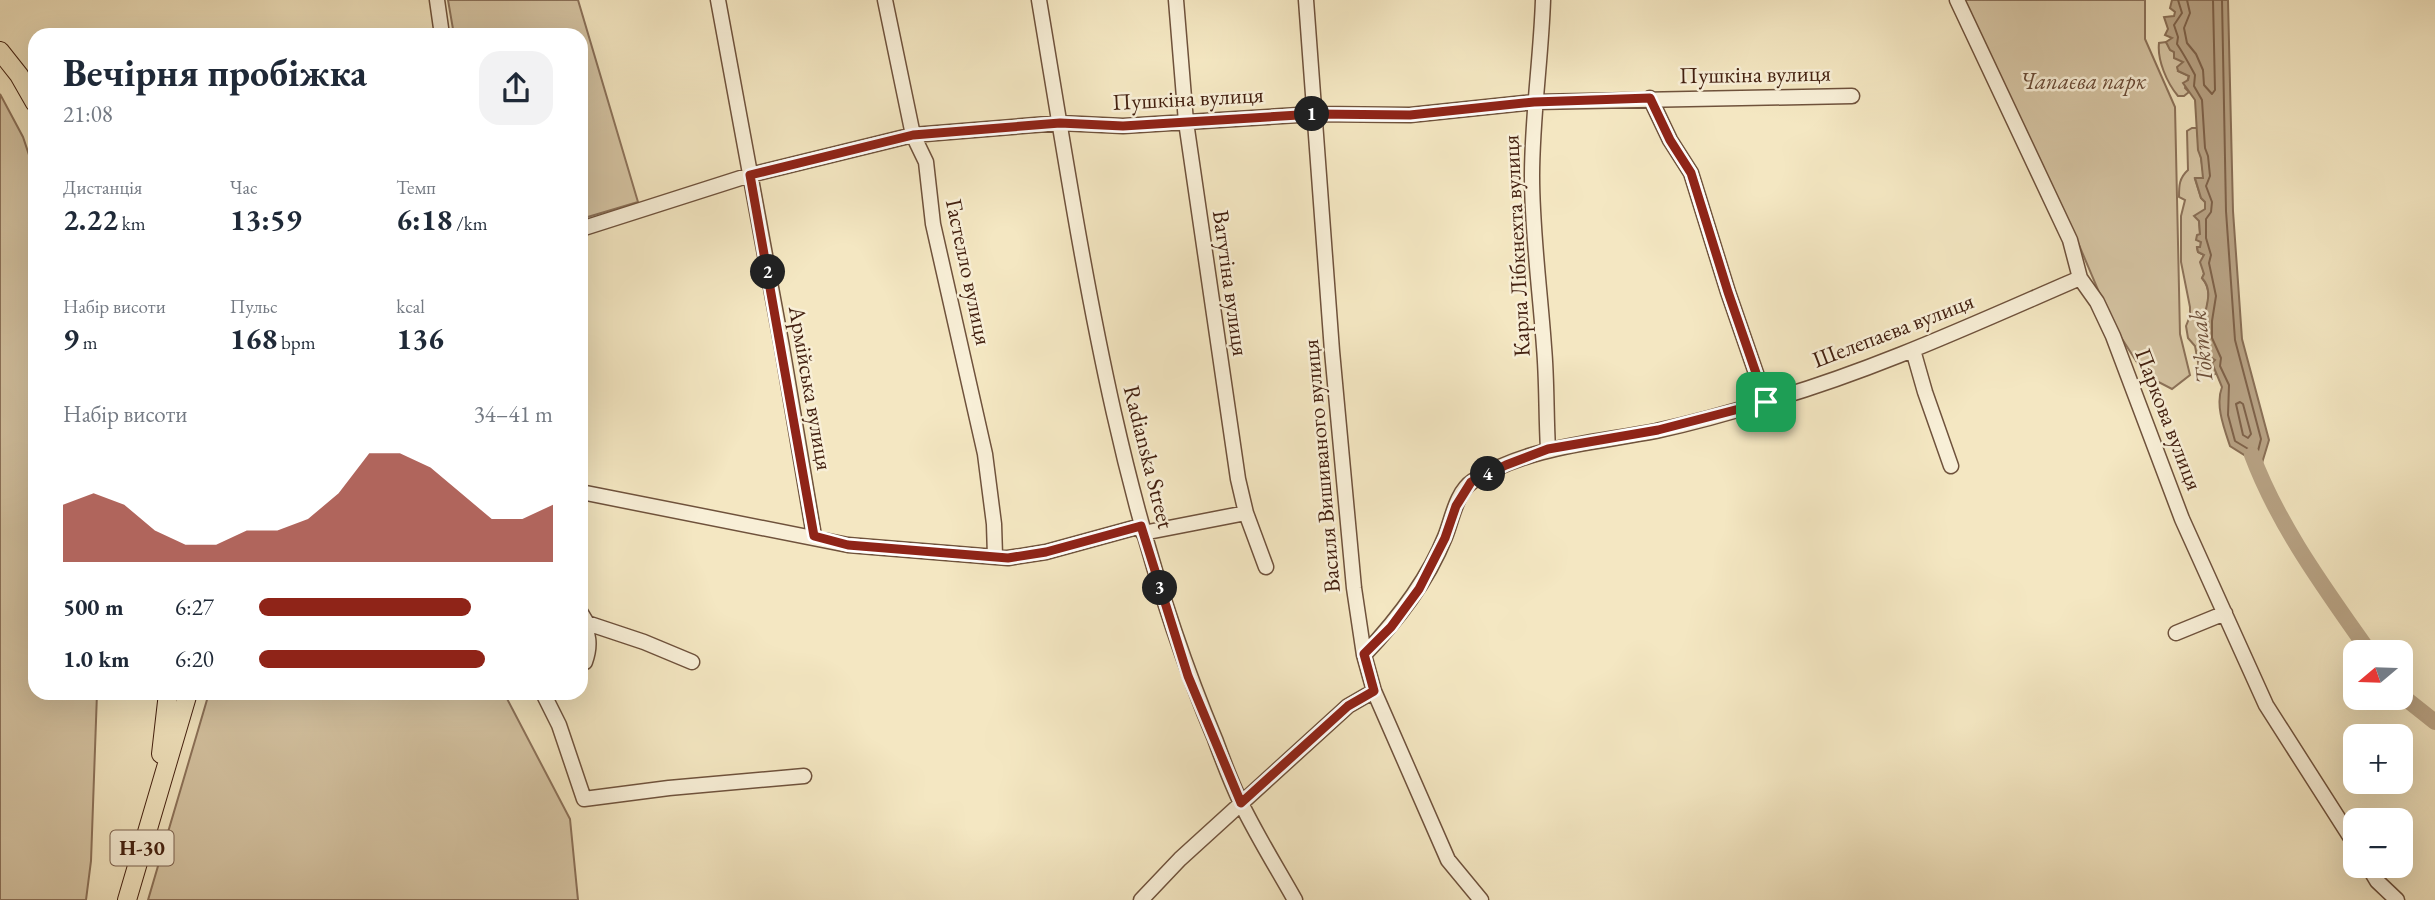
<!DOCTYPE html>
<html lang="uk">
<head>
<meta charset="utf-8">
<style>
  :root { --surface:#fff; --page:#f2f2f3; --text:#1f2937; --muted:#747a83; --accent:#8f2418 }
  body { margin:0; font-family:"EB Garamond",serif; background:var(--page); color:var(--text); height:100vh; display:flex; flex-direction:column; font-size:26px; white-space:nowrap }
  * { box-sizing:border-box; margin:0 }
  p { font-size:23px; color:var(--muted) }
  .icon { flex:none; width:38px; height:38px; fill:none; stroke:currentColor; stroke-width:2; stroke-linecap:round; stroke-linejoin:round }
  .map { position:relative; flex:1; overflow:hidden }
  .drawer { position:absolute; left:28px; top:28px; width:560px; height:672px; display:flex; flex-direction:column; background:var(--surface); border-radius:21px; box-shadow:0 7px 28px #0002 }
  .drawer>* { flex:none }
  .needle { width:46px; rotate:251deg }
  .buttons { position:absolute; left:2343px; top:640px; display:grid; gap:14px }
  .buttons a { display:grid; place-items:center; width:70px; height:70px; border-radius:14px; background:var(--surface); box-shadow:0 7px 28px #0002; font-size:35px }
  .pin { position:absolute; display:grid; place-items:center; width:60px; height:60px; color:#fff; margin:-30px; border-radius:14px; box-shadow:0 4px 10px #0006 }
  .km { position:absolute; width:35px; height:35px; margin:-18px; border-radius:50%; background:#222; color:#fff; font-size:19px; line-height:35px; text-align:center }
  .round { display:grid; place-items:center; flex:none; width:74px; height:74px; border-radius:21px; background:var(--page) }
  .overview { display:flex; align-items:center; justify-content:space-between; height:119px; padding:0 35px }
  h1 { font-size:38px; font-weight:700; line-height:52px }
  .metrics { display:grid; grid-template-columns:repeat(3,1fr); gap:10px; height:119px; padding:7px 35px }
  .metrics div { display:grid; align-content:center }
  .metrics b { font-size:30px; font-weight:700 }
  .metrics small { font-size:19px; font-weight:400 }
  .metrics p { font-size:19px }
  .chart { height:196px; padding:14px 35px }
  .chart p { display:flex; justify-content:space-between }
  .chart svg { width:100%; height:126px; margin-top:7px; fill:var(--accent); opacity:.7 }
  ul { padding:0 35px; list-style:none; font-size:23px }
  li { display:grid; grid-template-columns:112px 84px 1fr; align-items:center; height:52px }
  li i { height:18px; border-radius:9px; background:var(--accent) }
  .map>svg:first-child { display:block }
  .green { fill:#d6c5a4; stroke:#8c725a; stroke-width:2 }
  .water { fill:#b8a385; stroke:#896f56; stroke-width:2 }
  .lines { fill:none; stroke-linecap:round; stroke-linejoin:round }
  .shore { stroke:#7e624a; stroke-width:2 }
  .river { stroke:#b8a385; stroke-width:16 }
  .minor-casing { stroke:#6f523c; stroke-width:17 }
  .major-casing { stroke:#432010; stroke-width:20 }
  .minor { stroke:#f8efd7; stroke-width:14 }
  .major { stroke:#f4e7c2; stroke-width:18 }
  .route-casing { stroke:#fff; stroke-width:14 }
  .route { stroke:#8f2418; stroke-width:9 }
  .labels { text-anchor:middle; stroke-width:5; stroke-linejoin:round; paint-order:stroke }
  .shield { fill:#f8efd7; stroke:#795e4c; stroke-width:2 }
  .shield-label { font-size:21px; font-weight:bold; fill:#432010 }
  .street-label { font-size:23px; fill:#432010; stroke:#f8efd7 }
  .park-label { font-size:23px; font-style:italic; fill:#684935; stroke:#f8efd7 }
  .water-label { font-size:24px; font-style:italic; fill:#6c4e39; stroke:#f8efd7 }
</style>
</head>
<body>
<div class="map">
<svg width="2435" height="900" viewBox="0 0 2435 900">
  <rect width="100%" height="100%" fill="#f4e7c2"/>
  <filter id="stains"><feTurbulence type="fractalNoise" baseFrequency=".00286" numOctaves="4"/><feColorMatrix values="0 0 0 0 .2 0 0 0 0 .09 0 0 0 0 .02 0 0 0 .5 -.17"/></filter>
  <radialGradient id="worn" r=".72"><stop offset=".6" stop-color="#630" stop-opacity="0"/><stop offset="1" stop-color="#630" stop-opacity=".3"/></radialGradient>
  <!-- green -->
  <path class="green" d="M448,0H578L638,202L581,219V35H454Z
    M1964,0H2145V39L2175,107L2180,334L2190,375L2172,389L2145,375L2112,323L2071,226Z
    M2166,42L2183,63L2178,71L2189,76L2185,88L2189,92L2184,96H2178C2167,83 2157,60 2159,43Z
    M0,94L23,137L35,173V693H97L91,861L86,900H0Z
    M2192,128H2197C2198,145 2202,161 2204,179H2195L2201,198L2205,202V209L2199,221L2201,247L2197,248L2198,252L2204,255L2202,261L2204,274L2202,278C2214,292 2206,309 2203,325L2206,326L2204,340L2210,348V357L2215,360L2217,373L2210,377L2200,373L2195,346L2188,338L2186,326L2190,316V307L2181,262V216L2185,200L2179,197C2179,186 2179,178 2188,170L2187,131Z
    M209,693H504L570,819L578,900H148Z"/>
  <!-- water -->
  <path class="water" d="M2172,0H2228L2233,211L2242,339L2269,440L2259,473L2252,460L2230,446C2224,428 2215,405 2222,387L2212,363L2215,360L2210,357V348L2204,340L2206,326L2203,325C2204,309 2215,292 2202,278L2204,274L2200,262L2204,255L2198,252L2197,247H2200L2201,242L2196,240L2197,235L2200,234L2199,221L2194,216L2205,209V202L2201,198L2195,178H2203L2201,158L2198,150L2195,100L2183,83L2188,80L2189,76L2178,71L2177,67L2183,62L2174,58V52L2170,50L2166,42L2172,38L2165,35L2168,29L2164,17L2174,16L2175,12L2170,8Z"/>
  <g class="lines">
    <!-- shore -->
    <path class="shore" d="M2178,0L2182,13L2174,25L2178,37L2177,44C2185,56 2189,64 2195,75L2194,86L2202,100L2205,148L2208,156L2210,176L2206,186L2212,202L2211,212L2206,219V238L2211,255L2209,263L2216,296L2212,321V338L2221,358L2220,366L2229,385L2228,415L2235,441L2255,453L2258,451L2261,439L2235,340L2226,211L2222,0
      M2187,0L2190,13L2184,28L2187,43L2196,54L2203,70L2204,85L2212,94L2215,90L2213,0
      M2240,402L2243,404L2251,434L2248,438L2243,435L2236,404Z"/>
    <!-- river -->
    <path class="river" d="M2252,455C2279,527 2326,590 2370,653
      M2401,695L2435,722"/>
    <!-- minor casing -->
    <g class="minor-casing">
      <path id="minor" d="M437,0L442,35
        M718,0L782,347L814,536
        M885,0L913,135L926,162L933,224L985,454L994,524L995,556
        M1039,0C1081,250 1116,504 1215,739C1223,761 1231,782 1241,803C1257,836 1277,868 1295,900
        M1176,0L1186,122L1238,479L1246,513L1266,567
        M1306,0L1332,351L1354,588L1364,655L1374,691L1448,860L1481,900
        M1543,0C1541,59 1532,117 1532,176C1532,233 1540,290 1544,347C1547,381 1546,415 1548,449
        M1957,0L2070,240L2080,278L2097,302L2113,336L2182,519L2266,705L2356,846
        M1650,98L1670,140L1691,173L1728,292L1766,402
        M581,229L750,175L913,135L1060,123L1123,126L1315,114L1410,115L1534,102L1852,96
        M1913,350L1925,392L1951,466
        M581,492L848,545L1008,558L1046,552L1141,526
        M1143,533L1246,513
        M581,613L587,623L644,642L692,662
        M2176,633L2225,613
        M1364,655C1397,620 1427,582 1445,537C1452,520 1456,492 1473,481C1529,446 1594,443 1656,431C1692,423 1729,413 1764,402C1873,371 1976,323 2080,278
        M581,663L585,662C591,645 589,634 581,618
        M543,693L559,725L584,799L669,788L804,776
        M2368,866L2377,881L2397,900
        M1141,900L1180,859L1348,706L1374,691"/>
    </g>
    <!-- major casing -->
    <g class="major-casing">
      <path id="major" d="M0,51L19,75L35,103
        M161,754L168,693
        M127,900L188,693"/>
    </g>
    <!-- minor -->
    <use href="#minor" class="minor"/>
    <!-- major -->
    <use href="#major" class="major"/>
  </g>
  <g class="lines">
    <!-- route casing -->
    <g class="route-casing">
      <path id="route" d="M1650,98L1670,140L1691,173L1728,292L1766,402L1658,430L1548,449L1506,465L1471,482L1456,506L1445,538L1419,589L1391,627L1364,654L1374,691L1348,706L1241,803L1188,676L1141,526L1046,552L1008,558L848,545L814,536L750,175L913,135L1060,123L1123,126L1315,114L1410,115L1534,102Z"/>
    </g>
    <!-- route -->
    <use href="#route" class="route"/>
  </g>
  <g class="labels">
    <!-- shield labels -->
    <rect class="shield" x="110.5" y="830.5" width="63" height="35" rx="5"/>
    <g class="shield-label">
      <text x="142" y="855">Н-30</text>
    </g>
    <!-- street labels -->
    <g class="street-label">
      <text transform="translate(1755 74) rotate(-1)" y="8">Пушкіна вулиця</text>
      <text transform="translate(1188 98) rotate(-3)" y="8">Пушкіна вулиця</text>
      <text transform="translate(1516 246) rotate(-93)" y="8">Карла Лібкнехта вулиця</text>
      <text transform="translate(969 272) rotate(78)" y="8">Гастелло вулиця</text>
      <text transform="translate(1231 283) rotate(82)" y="8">Ватутіна вулиця</text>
      <text transform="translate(1893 330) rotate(-21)" y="8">Шелепаєва вулиця</text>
      <text transform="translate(811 388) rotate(80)" y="8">Армійська вулиця</text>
      <text transform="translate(2169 419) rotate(69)" y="8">Паркова вулиця</text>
      <text transform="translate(1149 457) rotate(76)" y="8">Radianska Street</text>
      <text transform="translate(1321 466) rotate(-95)" y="8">Василя Вишиваного вулиця</text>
    </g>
    <!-- park labels -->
    <g class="park-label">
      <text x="2083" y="89">Чапаєва парк</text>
    </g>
    <!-- water labels -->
    <g class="water-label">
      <text transform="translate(2201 347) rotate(-96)" y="8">Tokmak</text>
    </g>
  </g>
  <rect width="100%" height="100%" filter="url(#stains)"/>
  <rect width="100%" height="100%" fill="url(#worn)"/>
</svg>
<div class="buttons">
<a><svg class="needle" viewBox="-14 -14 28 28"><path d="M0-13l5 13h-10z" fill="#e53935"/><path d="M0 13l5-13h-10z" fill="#747a83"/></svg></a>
<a>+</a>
<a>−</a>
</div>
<div class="pin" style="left:1766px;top:402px;background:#1e9e55"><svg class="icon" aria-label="arrive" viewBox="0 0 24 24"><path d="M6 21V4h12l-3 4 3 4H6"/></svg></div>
<b class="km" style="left:1312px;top:114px">1</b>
<b class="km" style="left:768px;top:272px">2</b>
<b class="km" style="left:1160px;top:588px">3</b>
<b class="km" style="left:1488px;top:474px">4</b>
<section class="drawer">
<div class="overview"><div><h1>Вечірня пробіжка</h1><p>21:08</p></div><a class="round"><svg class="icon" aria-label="share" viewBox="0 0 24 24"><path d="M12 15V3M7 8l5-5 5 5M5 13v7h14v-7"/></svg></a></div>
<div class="metrics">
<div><p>Дистанція</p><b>2.22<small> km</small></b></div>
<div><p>Час</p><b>13:59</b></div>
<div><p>Темп</p><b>6:18<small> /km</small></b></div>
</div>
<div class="metrics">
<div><p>Набір висоти</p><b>9<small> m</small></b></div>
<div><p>Пульс</p><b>168<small> bpm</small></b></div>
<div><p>kcal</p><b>136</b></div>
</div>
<div class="chart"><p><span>Набір висоти</span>34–41 m</p>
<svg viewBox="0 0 160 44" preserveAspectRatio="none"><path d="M0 44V24L10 20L20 24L30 33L40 38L50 38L60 33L70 33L80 29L90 20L100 6L110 6L120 11L130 20L140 29L150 29L160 24V44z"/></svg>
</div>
<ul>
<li><b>500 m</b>6:27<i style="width:72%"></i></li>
<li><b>1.0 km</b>6:20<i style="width:77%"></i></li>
</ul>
</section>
</div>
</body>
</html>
